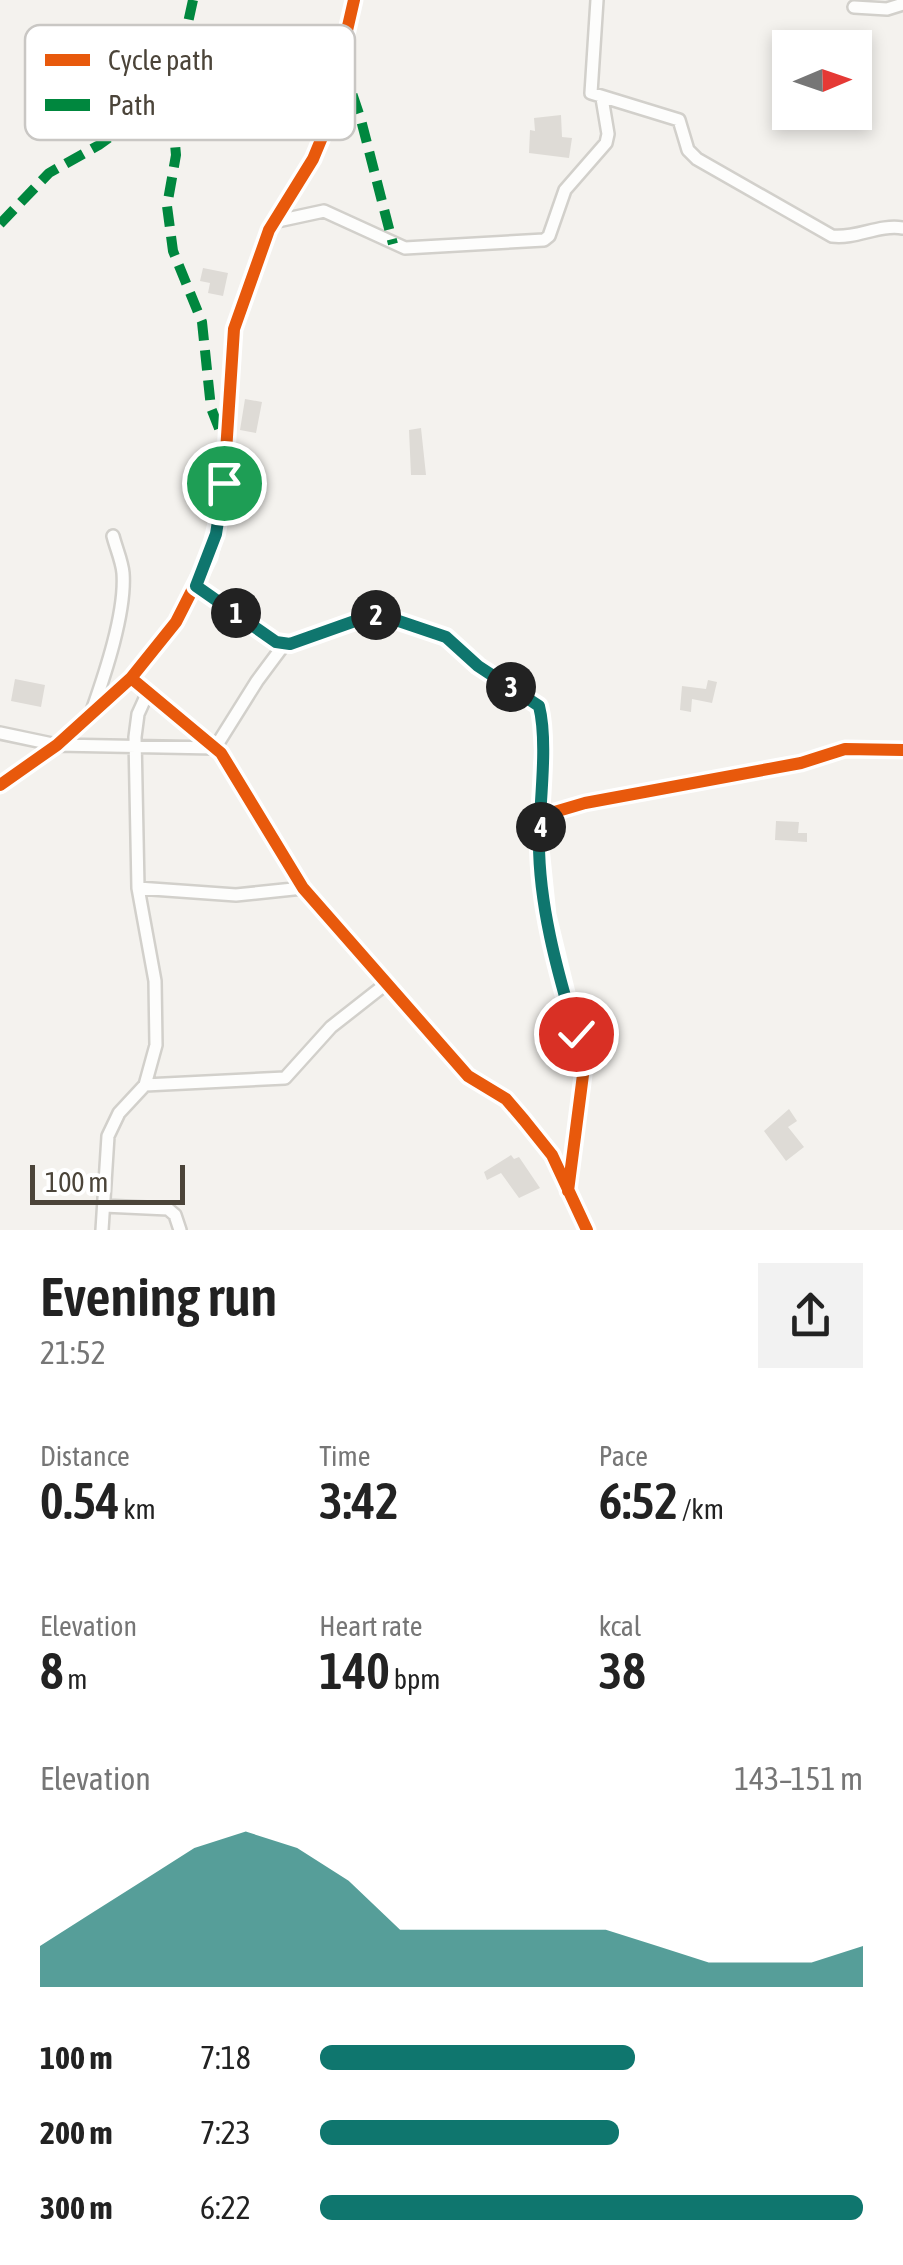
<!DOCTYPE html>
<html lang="en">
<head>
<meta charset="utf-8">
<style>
  :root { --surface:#fff; --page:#f2f2f2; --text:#222; --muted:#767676; --accent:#0f766e }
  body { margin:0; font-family:"Asap Condensed",sans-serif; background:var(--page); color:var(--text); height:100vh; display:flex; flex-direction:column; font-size:38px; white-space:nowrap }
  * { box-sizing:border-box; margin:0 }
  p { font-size:32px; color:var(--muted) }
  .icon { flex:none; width:55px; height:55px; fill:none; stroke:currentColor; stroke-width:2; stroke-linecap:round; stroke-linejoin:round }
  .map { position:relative; height:1230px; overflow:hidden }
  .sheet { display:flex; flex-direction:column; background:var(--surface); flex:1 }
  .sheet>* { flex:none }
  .needle { width:65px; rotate:88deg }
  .tools { position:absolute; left:772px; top:30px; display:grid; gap:20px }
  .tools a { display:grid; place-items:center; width:100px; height:100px; border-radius:0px; background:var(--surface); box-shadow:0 5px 15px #0003; font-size:50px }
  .scale { position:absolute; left:30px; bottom:25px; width:155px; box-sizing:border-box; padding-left:10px; border:5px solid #4b4439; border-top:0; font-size:28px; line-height:35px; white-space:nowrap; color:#4b4439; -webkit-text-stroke:8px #fff; paint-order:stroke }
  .pin { position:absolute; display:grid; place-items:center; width:85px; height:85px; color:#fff; margin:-42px; border:5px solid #fff; border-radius:50%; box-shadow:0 2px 10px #0007 }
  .km { position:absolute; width:50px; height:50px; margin:-25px; border-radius:50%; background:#222; color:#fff; font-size:28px; line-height:50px; text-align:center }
  .round { display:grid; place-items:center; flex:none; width:105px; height:105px; border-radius:0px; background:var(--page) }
  .headline { display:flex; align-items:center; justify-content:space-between; height:170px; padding:0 40px }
  h1 { font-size:55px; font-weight:600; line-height:75px }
  .metrics { display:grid; grid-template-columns:repeat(3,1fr); gap:15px; height:170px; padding:10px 40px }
  .metrics div { display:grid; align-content:center }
  .metrics b { font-size:50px; font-weight:600 }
  .metrics small { font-size:28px; font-weight:400 }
  .metrics p { font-size:28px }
  .chart { height:280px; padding:20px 40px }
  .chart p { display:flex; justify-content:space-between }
  .chart svg { width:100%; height:180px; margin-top:10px; fill:var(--accent); opacity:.7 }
  ul { padding:0 40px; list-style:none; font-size:32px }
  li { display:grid; grid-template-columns:160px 120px 1fr; align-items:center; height:75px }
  li i { height:25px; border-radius:12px; background:var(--accent) }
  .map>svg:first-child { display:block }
  .building { fill:#dedbd6 }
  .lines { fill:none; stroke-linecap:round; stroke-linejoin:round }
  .minor-casing { stroke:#d2d0cb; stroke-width:16 }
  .minor { stroke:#fdfdfc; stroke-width:11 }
  .quiet { stroke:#00873e; stroke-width:10; stroke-dasharray:20 10; stroke-linecap:butt }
  .cycleway-casing { stroke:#fff; stroke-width:19 }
  .cycleway { stroke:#e8590c; stroke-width:12 }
  .route-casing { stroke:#fff; stroke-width:20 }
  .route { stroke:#0f766e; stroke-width:12 }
  .key { fill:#fff; stroke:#c9c7c4; stroke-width:2.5 }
  .key-label { font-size:28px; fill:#4b4439 }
</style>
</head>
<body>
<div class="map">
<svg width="903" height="1230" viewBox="0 0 903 1230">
  <rect width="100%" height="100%" fill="#f4f2ee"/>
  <!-- building -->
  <path class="building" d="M561,115L562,137L572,138L569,158L529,153L530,130L535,131L534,118Z
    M203,268L228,273L223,296L208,293L210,283L200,281Z
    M245,399L262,402L256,433L240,430Z
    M421,428L426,475H411L409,430Z
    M15,679L45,685L41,707L11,701Z
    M708,680L717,682L712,703L692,699L691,712L680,710L682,686L706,689Z
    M776,821L799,822L798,833H807V842L775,840Z
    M789,1109L797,1121L788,1127L804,1147L786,1161L764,1131Z
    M511,1155L514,1159L519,1157L540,1188L519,1198L501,1173L487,1180L484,1172Z"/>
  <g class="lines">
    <!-- minor casing -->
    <g class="minor-casing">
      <path id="minor" d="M597,0L591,93L679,120L688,150L697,159L832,236C857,239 878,224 903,228
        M854,7L887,9L903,4
        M273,222L324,211L405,248L544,240L549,236L565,190L606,143L608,134L602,98
        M196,586L283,646
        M131,678L221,753L303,888L468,1076L506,1099L524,1120L552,1155L587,1230
        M92,711C105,674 126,612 123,573C122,561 116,548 113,536
        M0,733L57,745L215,748
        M215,748L257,681L283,646L369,616L381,615L446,637L478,667L537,703L541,713V822
        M0,785L57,745L131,678L176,622L209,557L223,498L234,329L269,230L313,159L323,135L354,0
        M138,888L236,895L303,888
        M145,1085L285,1078L331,1027L387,983
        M568,1191L584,1067L547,915L539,838L541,822L551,813L585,803L801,763L845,749L903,750
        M104,1206L168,1209L175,1215L180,1230
        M102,1230L108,1136L119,1113L145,1085L156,1045L155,981L138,888L135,737L138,714L148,692"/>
    </g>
    <!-- minor -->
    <use href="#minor" class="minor"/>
    <!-- quiet -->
    <path class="quiet" d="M193,0L171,100L176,155L167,206L173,251L202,322L211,408L222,436
      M343,66L361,120L393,244
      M0,224L49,173L99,145L173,92"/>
    <!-- cycleway casing -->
    <g class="cycleway-casing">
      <path id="cycleway" d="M131,678L221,753L303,888L468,1076L506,1099L524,1120L552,1155L587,1230
        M0,785L57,745L131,678L176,622L209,557L223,498L234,329L269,230L313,159L323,135L354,0
        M568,1191L584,1067L547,915L539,838L541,822L551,813L585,803L801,763L845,749L903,750"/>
    </g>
    <!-- cycleway -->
    <use href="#cycleway" class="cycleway"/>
  </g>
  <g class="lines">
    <!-- route casing -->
    <g class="route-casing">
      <path id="route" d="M224,483L216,534L196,586L276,642L290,644L369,616L381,615L446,637L478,666L539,706C548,741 540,801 539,837C538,902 557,971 576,1034"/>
    </g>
    <!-- route -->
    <use href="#route" class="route"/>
  </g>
  <!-- legend -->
  <rect x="25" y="25" width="330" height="115" rx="15" class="key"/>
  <rect x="45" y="54" width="45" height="12" fill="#e8590c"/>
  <rect x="45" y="99" width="45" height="12" fill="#00873e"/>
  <g class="key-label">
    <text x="108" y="70">Cycle path</text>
    <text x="108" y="115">Path</text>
  </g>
</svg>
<div class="tools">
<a><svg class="needle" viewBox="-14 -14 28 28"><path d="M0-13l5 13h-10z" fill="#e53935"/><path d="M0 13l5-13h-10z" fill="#767676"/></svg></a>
</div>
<div class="scale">100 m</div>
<div class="pin" style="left:224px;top:483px;background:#1e9e55"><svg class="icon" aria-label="arrive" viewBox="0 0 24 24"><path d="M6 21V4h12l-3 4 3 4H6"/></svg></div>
<div class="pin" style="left:576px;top:1034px;background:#d93025"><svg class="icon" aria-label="check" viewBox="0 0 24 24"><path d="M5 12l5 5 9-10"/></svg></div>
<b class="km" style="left:236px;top:613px">1</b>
<b class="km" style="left:376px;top:615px">2</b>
<b class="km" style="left:511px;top:687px">3</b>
<b class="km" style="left:541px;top:827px">4</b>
</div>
<section class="sheet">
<div class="headline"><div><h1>Evening run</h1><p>21:52</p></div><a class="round"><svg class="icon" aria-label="share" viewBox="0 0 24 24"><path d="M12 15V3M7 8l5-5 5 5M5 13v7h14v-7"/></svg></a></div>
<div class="metrics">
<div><p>Distance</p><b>0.54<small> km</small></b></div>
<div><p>Time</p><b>3:42</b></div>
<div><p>Pace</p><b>6:52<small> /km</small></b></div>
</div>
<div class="metrics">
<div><p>Elevation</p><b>8<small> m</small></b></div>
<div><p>Heart rate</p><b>140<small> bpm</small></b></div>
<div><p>kcal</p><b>38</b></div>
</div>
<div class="chart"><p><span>Elevation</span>143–151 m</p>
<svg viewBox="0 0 160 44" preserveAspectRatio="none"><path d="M0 44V34L10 26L20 18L30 10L40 6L50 10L60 18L70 30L80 30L90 30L100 30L110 30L120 34L130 38L140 38L150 38L160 34V44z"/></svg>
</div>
<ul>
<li><b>100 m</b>7:18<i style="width:58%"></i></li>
<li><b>200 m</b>7:23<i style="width:55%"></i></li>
<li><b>300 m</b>6:22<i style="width:100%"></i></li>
</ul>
</section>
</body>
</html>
